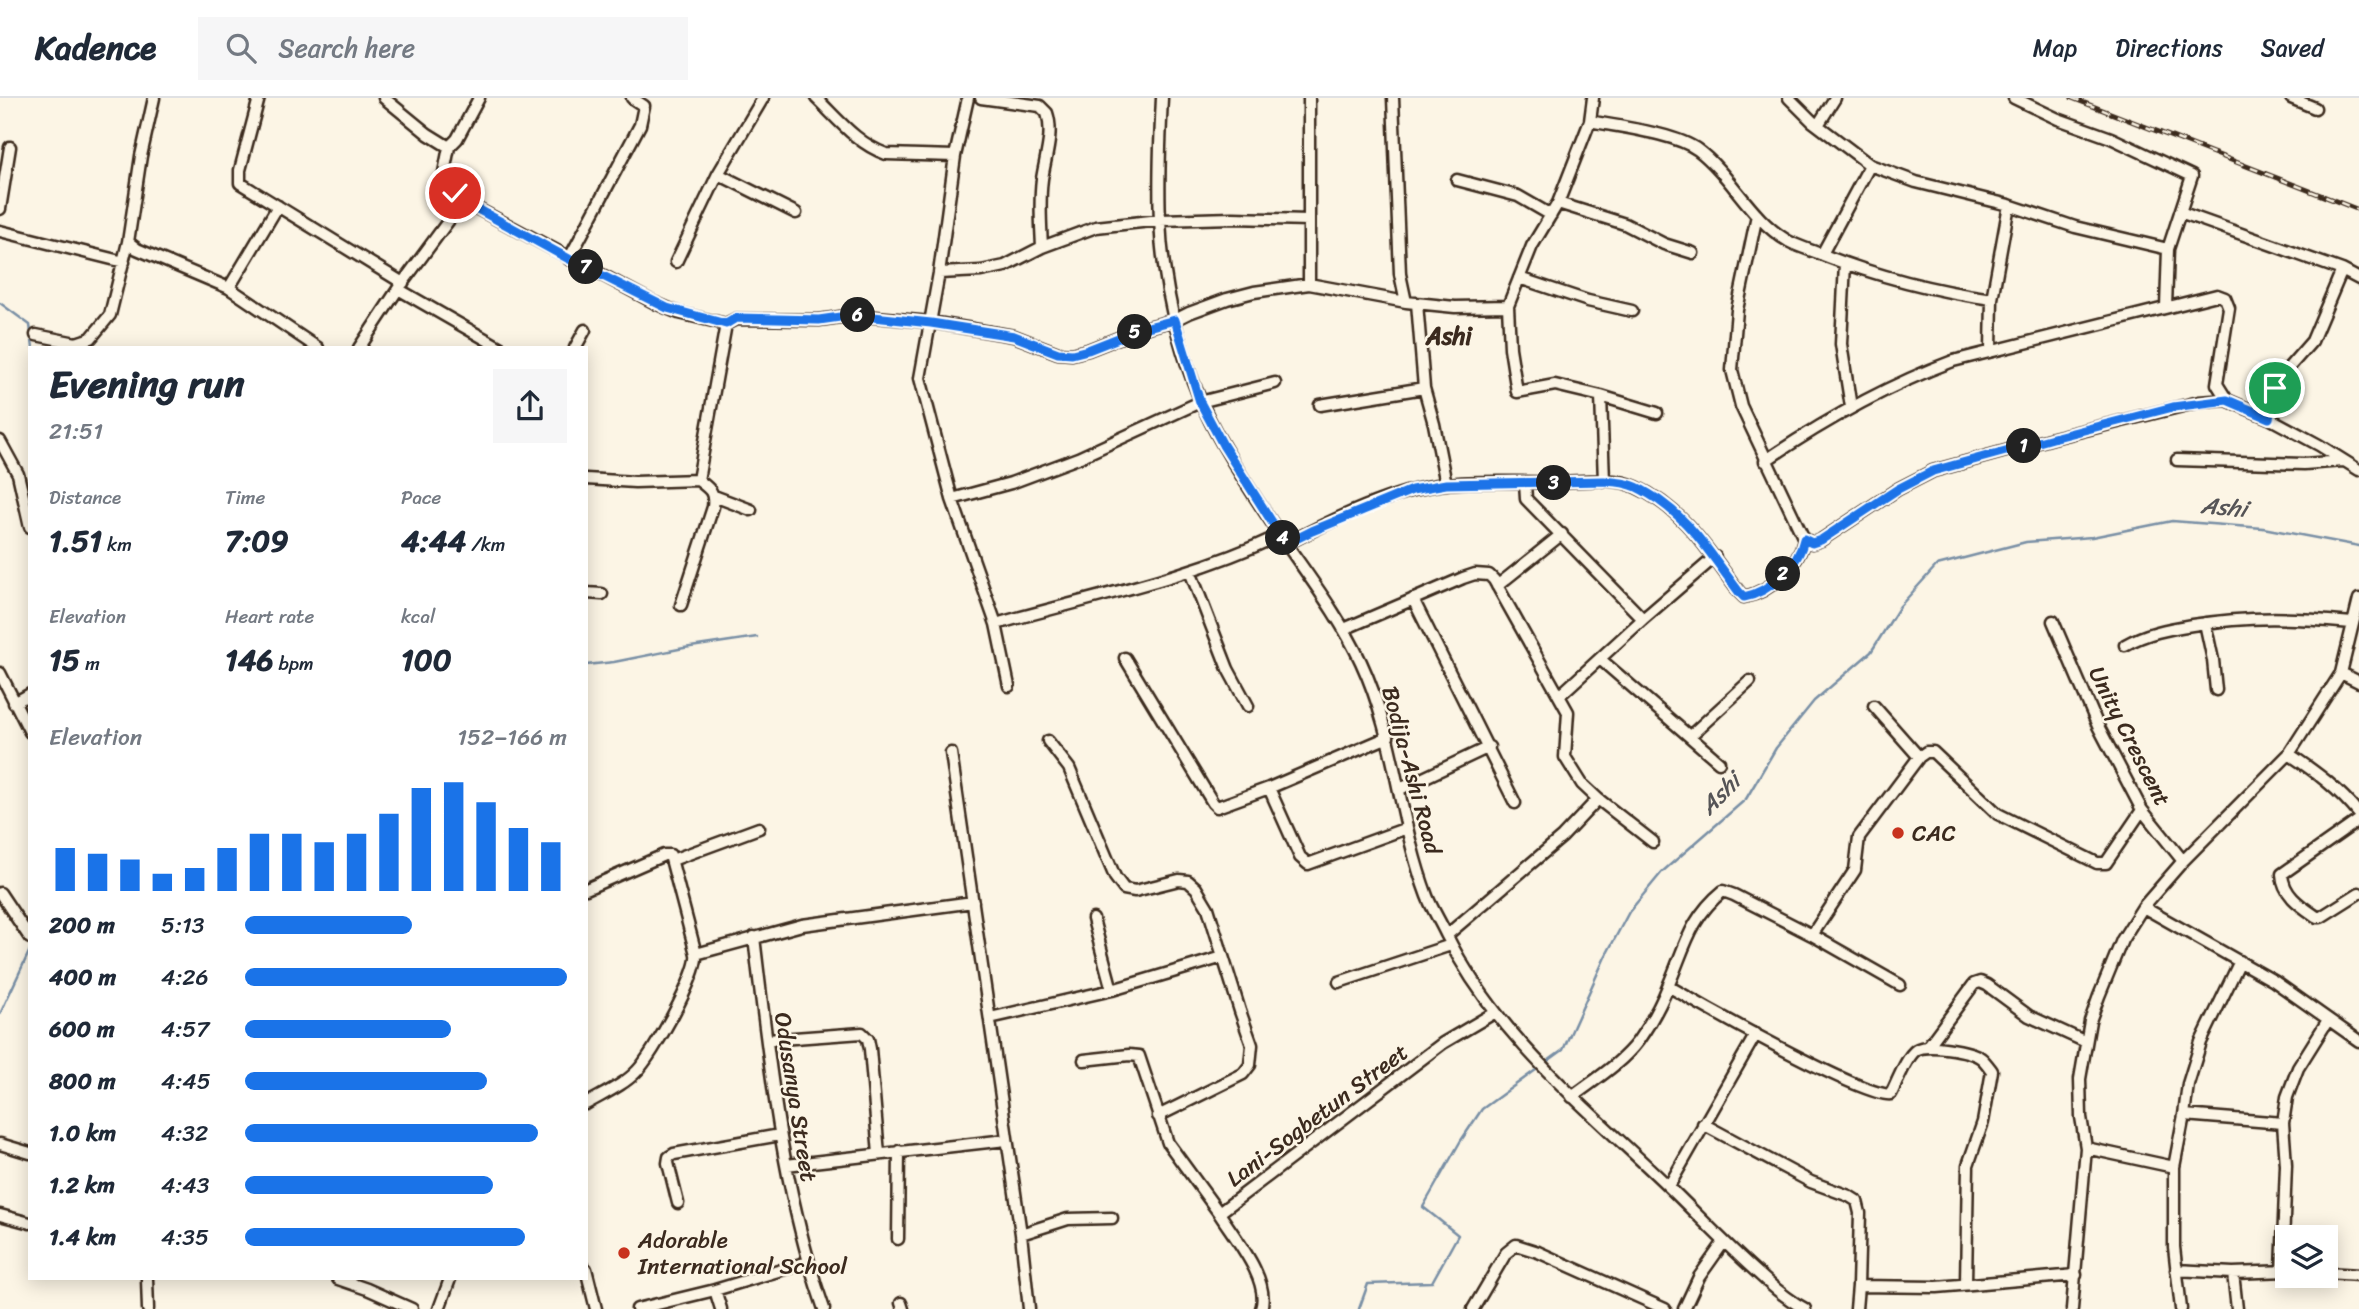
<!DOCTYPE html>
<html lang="en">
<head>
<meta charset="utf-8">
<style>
  :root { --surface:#fff; --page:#f6f6f7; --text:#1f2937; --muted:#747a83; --line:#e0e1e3; --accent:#1a73e8 }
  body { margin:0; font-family:Sriracha,sans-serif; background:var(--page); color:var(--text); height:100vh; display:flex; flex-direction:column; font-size:26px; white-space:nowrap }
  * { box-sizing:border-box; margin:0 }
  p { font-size:23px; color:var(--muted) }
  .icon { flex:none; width:38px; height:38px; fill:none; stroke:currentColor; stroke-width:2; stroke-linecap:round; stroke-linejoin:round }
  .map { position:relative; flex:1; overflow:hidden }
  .drawer { position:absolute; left:28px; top:248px; width:560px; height:934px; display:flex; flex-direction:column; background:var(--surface); border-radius:0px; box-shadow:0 4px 18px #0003 }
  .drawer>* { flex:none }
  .fabs { position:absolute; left:2275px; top:1127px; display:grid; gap:14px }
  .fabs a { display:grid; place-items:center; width:63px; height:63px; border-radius:0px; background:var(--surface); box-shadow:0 4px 18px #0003; font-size:35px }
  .pin { position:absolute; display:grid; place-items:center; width:60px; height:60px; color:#fff; margin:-30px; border:4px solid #fff; border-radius:50%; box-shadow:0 2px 7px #0007 }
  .km { position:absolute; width:35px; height:35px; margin:-18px; border-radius:50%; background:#222; color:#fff; font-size:19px; line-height:35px; text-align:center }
  .round { display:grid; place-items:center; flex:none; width:74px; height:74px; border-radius:0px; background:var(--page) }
  .headline { display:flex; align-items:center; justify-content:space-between; height:119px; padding:0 21px }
  h1 { font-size:38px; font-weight:700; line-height:52px }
  .stats { display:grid; grid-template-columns:repeat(3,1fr); gap:10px; height:119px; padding:7px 21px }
  .stats div { display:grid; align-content:center }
  .stats b { font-size:30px; font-weight:700 }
  .stats small { font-size:19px; font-weight:400 }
  .stats p { font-size:19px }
  .chart { height:196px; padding:14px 21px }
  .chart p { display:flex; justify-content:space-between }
  .chart svg { width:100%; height:126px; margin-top:7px; stroke:var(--accent); stroke-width:6 }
  ul { padding:0 21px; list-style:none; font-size:23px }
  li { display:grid; grid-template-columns:112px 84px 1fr; align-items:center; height:52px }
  li i { height:18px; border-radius:9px; background:var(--accent) }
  header { display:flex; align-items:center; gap:42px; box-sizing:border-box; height:98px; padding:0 35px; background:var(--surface); border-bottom:2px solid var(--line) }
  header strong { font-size:33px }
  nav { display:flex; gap:38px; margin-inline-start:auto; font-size:24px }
  .search { width:490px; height:63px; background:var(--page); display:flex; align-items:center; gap:18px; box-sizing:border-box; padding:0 24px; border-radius:0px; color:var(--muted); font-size:26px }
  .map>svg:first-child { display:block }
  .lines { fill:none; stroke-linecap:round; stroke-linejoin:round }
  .stream { stroke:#798fa5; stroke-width:2.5 }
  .minor-casing { stroke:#3b2a1e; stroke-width:15 }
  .minor { stroke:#fcf5e5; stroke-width:10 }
  .rail-casing { stroke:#3b2a1e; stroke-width:5 }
  .rail { stroke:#fcf5e5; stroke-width:2.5; stroke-dasharray:8; stroke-linecap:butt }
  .route-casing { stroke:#fff; stroke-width:14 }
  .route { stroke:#1a73e8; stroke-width:9 }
  .poi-dot { fill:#c8321e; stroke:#fcf5e5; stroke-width:2.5 }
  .labels { text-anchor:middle; stroke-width:5; stroke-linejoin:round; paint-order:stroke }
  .street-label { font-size:23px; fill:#3b2a1e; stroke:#fcf5e5 }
  .poi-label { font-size:23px; fill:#3b2a1e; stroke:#fcf5e5; text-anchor:start }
  .neighbourhood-label { font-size:24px; font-weight:bold; fill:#3b2a1e; stroke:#fcf5e5 }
  .water-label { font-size:24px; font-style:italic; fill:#555456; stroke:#fcf5e5 }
</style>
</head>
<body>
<header>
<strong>Kadence</strong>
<div class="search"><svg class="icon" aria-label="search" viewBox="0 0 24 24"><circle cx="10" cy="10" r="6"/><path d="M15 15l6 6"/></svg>Search here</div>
<nav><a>Map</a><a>Directions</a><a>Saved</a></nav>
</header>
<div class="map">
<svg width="2359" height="1211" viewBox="0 0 2359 1211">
  <rect width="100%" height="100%" fill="#fcf5e5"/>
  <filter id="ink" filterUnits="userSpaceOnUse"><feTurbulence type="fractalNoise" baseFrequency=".0143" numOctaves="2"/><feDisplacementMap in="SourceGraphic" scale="14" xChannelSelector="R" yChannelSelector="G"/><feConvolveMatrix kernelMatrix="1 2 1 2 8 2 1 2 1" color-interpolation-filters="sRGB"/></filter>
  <g filter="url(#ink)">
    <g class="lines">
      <!-- stream -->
      <path class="stream" d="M0,205L30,227L33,250
        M586,567L614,564L684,550L757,539
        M0,916L30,852
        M1545,965L1563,952L1605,859L1629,814L1662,774L1746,701L1776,650L1814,603L1871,554L1900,508L1937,467L2026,444L2092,439L2172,423L2263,430L2359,448
        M1359,1211L1368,1186L1432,1184L1458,1137L1423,1109L1460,1044L1482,1011L1540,969"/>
      <!-- minor casing -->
      <g class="minor-casing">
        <path id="minor" d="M259,0L240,72V85L403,185
          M384,0L428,36L449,49L443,80L463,103L655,205L679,215L726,226L736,221L819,222L854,217L931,224L1014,238L1058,255L1072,256L1088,252L1144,230L1175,222L1189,215L1227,201L1254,194L1309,186L1406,204L1455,209L1508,208
          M816,0C837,20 857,46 886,56L955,58
          M968,0L955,58L939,175L920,280L952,401L996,526L1009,588
          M981,0L1040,8L1047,15C1054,36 1045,60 1042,81C1039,104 1041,126 1042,149
          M1162,0C1160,40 1158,81 1160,122C1163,197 1185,282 1223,347C1242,380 1263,412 1285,444C1312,483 1341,521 1361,564C1396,639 1398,721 1427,798C1432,811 1440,823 1446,836C1497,939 1586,1009 1667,1087C1698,1117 1727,1148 1760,1177C1774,1190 1788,1202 1805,1211
          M1309,0V186
          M1393,0L1400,176L1406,204
          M1593,0L1590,23L1558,105L1532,148L1508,208L1510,250L1517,294L1555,287L1601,298L1657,315
          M1789,0L1812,23L1870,67L1916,84L2009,107L2075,129L2168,151
          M2014,0L2058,21L2111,40L2192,78L2168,151L2166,209
          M2291,0L2315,10
          M1590,23C1619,29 1675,35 1698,52C1732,78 1750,121 1788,143C1799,149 1811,152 1823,157C1877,178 1935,193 1992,201
          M1818,27L1835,0
          M449,49L457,41L479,0
          M718,76L796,115
          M1457,82L1518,98L1551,117
          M1558,105L1625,126L1664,146L1693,155
          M0,111L10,49
          M2180,114L2342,172L2359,181
          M0,133L124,164
          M128,144L137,151L229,190L318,250
          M1822,156L1870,67
          M569,161L640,27L644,8L632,0
          M676,164L718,76L763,0
          M1845,165L1841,246L1851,309
          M939,175L981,173L1005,168L1042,149L1096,129L1160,122L1233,120L1308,122
          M1519,180L1588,203L1632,213
          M229,190L278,108
          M398,191L501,250
          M1417,205L1424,290L1434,326L1446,386
          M36,237L76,245L91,240L110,217L128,144L141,58L154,0
          M359,250L398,191L463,103
          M575,250L585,232
          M1991,252L1992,201L2009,107
          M1601,298L1604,383
          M1320,307L1424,290
          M2269,320L2275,290L2284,275L2312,243L2342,172
          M0,343L18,376L30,429
          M2177,362L2304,366L2343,363
          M1765,363C1824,323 1886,288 1953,263L2217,197L2225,200L2229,210L2217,286L2227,302
          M586,381L635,384L698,382
          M1525,385L1526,401L1643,521
          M714,398L751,412
          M952,401L1011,385L1078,360L1200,304L1275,285
          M1804,441L1812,445L1821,442L1898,391L1933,373L2053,340L2199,304L2227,302L2269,320L2319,347L2359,372
          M1286,446C1332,422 1394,392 1445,386C1482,382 1520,385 1557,384C1581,384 1613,378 1636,389C1684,411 1709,454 1739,494L1744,499C1770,494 1799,468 1804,441L1741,308L1732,272L1737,212L1757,117
          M1190,473L1228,571L1248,608
          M1497,488L1562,436
          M586,495L602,496
          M1413,501L1515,705
          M681,507L713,409C715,394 710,391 698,382L726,226
          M2053,523L2098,628L2142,712L2183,763
          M2205,525L2213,562L2216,592
          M996,526C1091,499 1190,480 1280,437
          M1344,531L1463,480L1475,476L1489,477L1494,482L1568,614L1565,659L1582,686L1598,701L1562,739L1447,837
          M2125,547C2146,535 2168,531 2192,527C2249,518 2294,519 2352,525
          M1125,560L1213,705L1217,709L1269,690L1388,639
          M1600,561L1719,664
          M0,575L30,634
          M2341,575L2359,584
          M1559,598L1643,521L1715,459
          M14,605L30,596
          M1874,608L1919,659L1926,654H1933L1998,716L2097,765H2106L2142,712
          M1690,638L1750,583
          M1048,643L1069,670L1115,779L1124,791L1135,793L1179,782L1188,783L1196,790L1208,810L1240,913L1252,947L1250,967L1243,976L1158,1018
          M951,655L1021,1136L1029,1211
          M2289,656C2316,674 2339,691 2359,716
          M1269,690L1300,759L1308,766L1407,730
          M1400,691L1489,649
          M1598,701L1653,744
          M2359,722L2282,776C2283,797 2301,808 2317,819H2321L2359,795
          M672,762L759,730
          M586,791L664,757H670L696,856
          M0,795L30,840
          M2143,809L2274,883L2359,943
          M1093,821L1112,892
          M1812,837L1855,772L1859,739L1919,659
          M754,839C769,964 782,1092 824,1211
          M1339,884L1451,847
          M1668,888C1699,906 1868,1002 1891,996C1897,985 1906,959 1916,952C1926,945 1970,952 1981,960C1985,963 1989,969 1992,973L1983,1024L1968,1067L1966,1185
          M990,920L1112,892L1223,859
          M767,942L862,935L868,941L870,951L879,1056
          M1929,947L1974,886L1980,884L1987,887L2029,918L2086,944
          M1084,962L1129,957L1139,958L1168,1045L1219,1115
          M1572,999C1594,982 1621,966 1638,943C1650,926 1662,904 1669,886C1685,849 1690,820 1723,793L1734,797L1812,837L1900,887
          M586,1006C603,996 624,987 637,973C652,958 699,876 696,856L802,827L973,804
          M2184,1017L2283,1025
          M1703,1026L1811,1084L1849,1098L1857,1103L1860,1115L1858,1188L1856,1211
          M0,1046L30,1055
          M2086,1050L2174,1069
          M786,1067L1006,1042
          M1669,1088L1756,936
          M678,1105L668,1065L669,1059L674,1056L780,1037
          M0,1117L30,1125
          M1021,1136L1068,1121L1112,1120
          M898,1141L899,1053
          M586,1171L596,1211
          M2176,1172L2233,1175L2287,1173
          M2282,1173L2286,1067L2283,1025L2287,999L2298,970L2328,922
          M2233,1175L2237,1211
          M2326,1175L2359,1177
          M147,1181L148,1211
          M338,1181L367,1191L412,1211
          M1858,1188L1937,1189L2076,1177
          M715,1192L721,1211
          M901,1205L903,1211
          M439,1211L450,1181
          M637,1211L715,1192L808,1164
          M1261,1211C1271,1182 1234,1139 1219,1115L1443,945L1494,915
          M1473,1211L1506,1155L1516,1147L1538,1154L1665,1211
          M1684,1211L1699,1179L1723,1145
          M2072,1211L2086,1050L2081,1019L2080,981L2090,923L2099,898L2122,842L2143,809L2183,763L2289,656L2341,575L2359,501
          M2181,1211L2174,1149V1069L2184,1017L2188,986L2201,944L2240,863"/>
      </g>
      <!-- minor -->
      <use href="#minor" class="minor"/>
      <!-- rail casing -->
      <g class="rail-casing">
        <path id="rail" d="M2072,0L2359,112"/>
      </g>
      <!-- rail -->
      <use href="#rail" class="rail"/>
    </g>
  </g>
  <g class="lines" filter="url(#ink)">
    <!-- route casing -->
    <g class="route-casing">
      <path id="route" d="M455,95L463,103L569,161L667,210L726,226L736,220L819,222L854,217L931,225L1014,238L1058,255L1072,256L1088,252L1144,230L1175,222L1200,304L1223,347L1286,446L1312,433L1412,392L1446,386L1604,383C1613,384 1622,384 1631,387C1641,390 1651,397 1660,403C1694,427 1714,461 1739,494L1744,499C1770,494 1799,467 1804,441L1812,445L1821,442L1898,391L1933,373L2053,340L2173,309L2227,302L2269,320L2275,290"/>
    </g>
    <!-- route -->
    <use href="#route" class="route"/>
  </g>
  <!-- markers -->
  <g class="poi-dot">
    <circle cx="1898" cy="735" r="7"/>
    <circle cx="624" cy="1155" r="7"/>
  </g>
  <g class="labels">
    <!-- street labels -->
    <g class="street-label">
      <text transform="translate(2130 638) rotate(63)" y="8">Unity Crescent</text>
      <text transform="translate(1412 672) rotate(75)" y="8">Bodija-Ashi Road</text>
      <text transform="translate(796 999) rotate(81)" y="8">Odusanya Street</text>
      <text transform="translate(1317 1017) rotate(-37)" y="8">Lani-Sogbetun Street</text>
    </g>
    <!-- poi labels -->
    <g class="poi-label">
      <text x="1912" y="743">CAC</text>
      <text x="638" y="1150">Adorable<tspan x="638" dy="26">International School</tspan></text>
    </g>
    <!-- neighbourhood labels -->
    <g class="neighbourhood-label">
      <text x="1449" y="246">Ashi</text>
    </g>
    <!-- water labels -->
    <g class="water-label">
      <text transform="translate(2224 409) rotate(5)" y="8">Ashi</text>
      <text transform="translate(1720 696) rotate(-46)" y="8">Ashi</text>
    </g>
  </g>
</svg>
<div class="fabs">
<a><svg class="icon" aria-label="layers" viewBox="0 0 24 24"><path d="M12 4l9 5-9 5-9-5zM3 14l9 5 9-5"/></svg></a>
</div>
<div class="pin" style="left:2275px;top:290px;background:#1e9e55"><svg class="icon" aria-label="arrive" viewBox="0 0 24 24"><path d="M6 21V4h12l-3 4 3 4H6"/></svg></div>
<div class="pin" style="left:455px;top:95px;background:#d93025"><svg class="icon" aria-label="check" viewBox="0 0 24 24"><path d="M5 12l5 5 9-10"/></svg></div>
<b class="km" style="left:2024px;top:348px">1</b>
<b class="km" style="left:1783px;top:476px">2</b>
<b class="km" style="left:1554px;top:385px">3</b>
<b class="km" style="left:1283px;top:440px">4</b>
<b class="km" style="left:1135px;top:234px">5</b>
<b class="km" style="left:858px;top:217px">6</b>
<b class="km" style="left:586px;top:169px">7</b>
<section class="drawer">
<div class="headline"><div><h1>Evening run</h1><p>21:51</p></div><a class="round"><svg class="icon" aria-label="share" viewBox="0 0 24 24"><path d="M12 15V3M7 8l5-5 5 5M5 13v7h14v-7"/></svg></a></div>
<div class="stats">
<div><p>Distance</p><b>1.51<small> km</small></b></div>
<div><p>Time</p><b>7:09</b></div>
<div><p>Pace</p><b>4:44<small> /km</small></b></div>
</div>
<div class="stats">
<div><p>Elevation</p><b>15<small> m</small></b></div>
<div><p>Heart rate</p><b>146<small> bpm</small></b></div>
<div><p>kcal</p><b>100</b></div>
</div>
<div class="chart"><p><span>Elevation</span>152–166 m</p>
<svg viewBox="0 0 160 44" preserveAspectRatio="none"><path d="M5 44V29M15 44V31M25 44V33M35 44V38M45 44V36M55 44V29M65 44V24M75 44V24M85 44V27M95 44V24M105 44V17M115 44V8M125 44V6M135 44V13M145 44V22M155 44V27"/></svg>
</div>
<ul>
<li><b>200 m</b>5:13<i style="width:52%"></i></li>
<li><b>400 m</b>4:26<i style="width:100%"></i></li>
<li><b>600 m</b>4:57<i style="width:64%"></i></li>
<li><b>800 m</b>4:45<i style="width:75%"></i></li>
<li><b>1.0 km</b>4:32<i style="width:91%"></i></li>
<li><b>1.2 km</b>4:43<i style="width:77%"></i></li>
<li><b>1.4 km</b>4:35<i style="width:87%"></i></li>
</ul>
</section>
</div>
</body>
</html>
